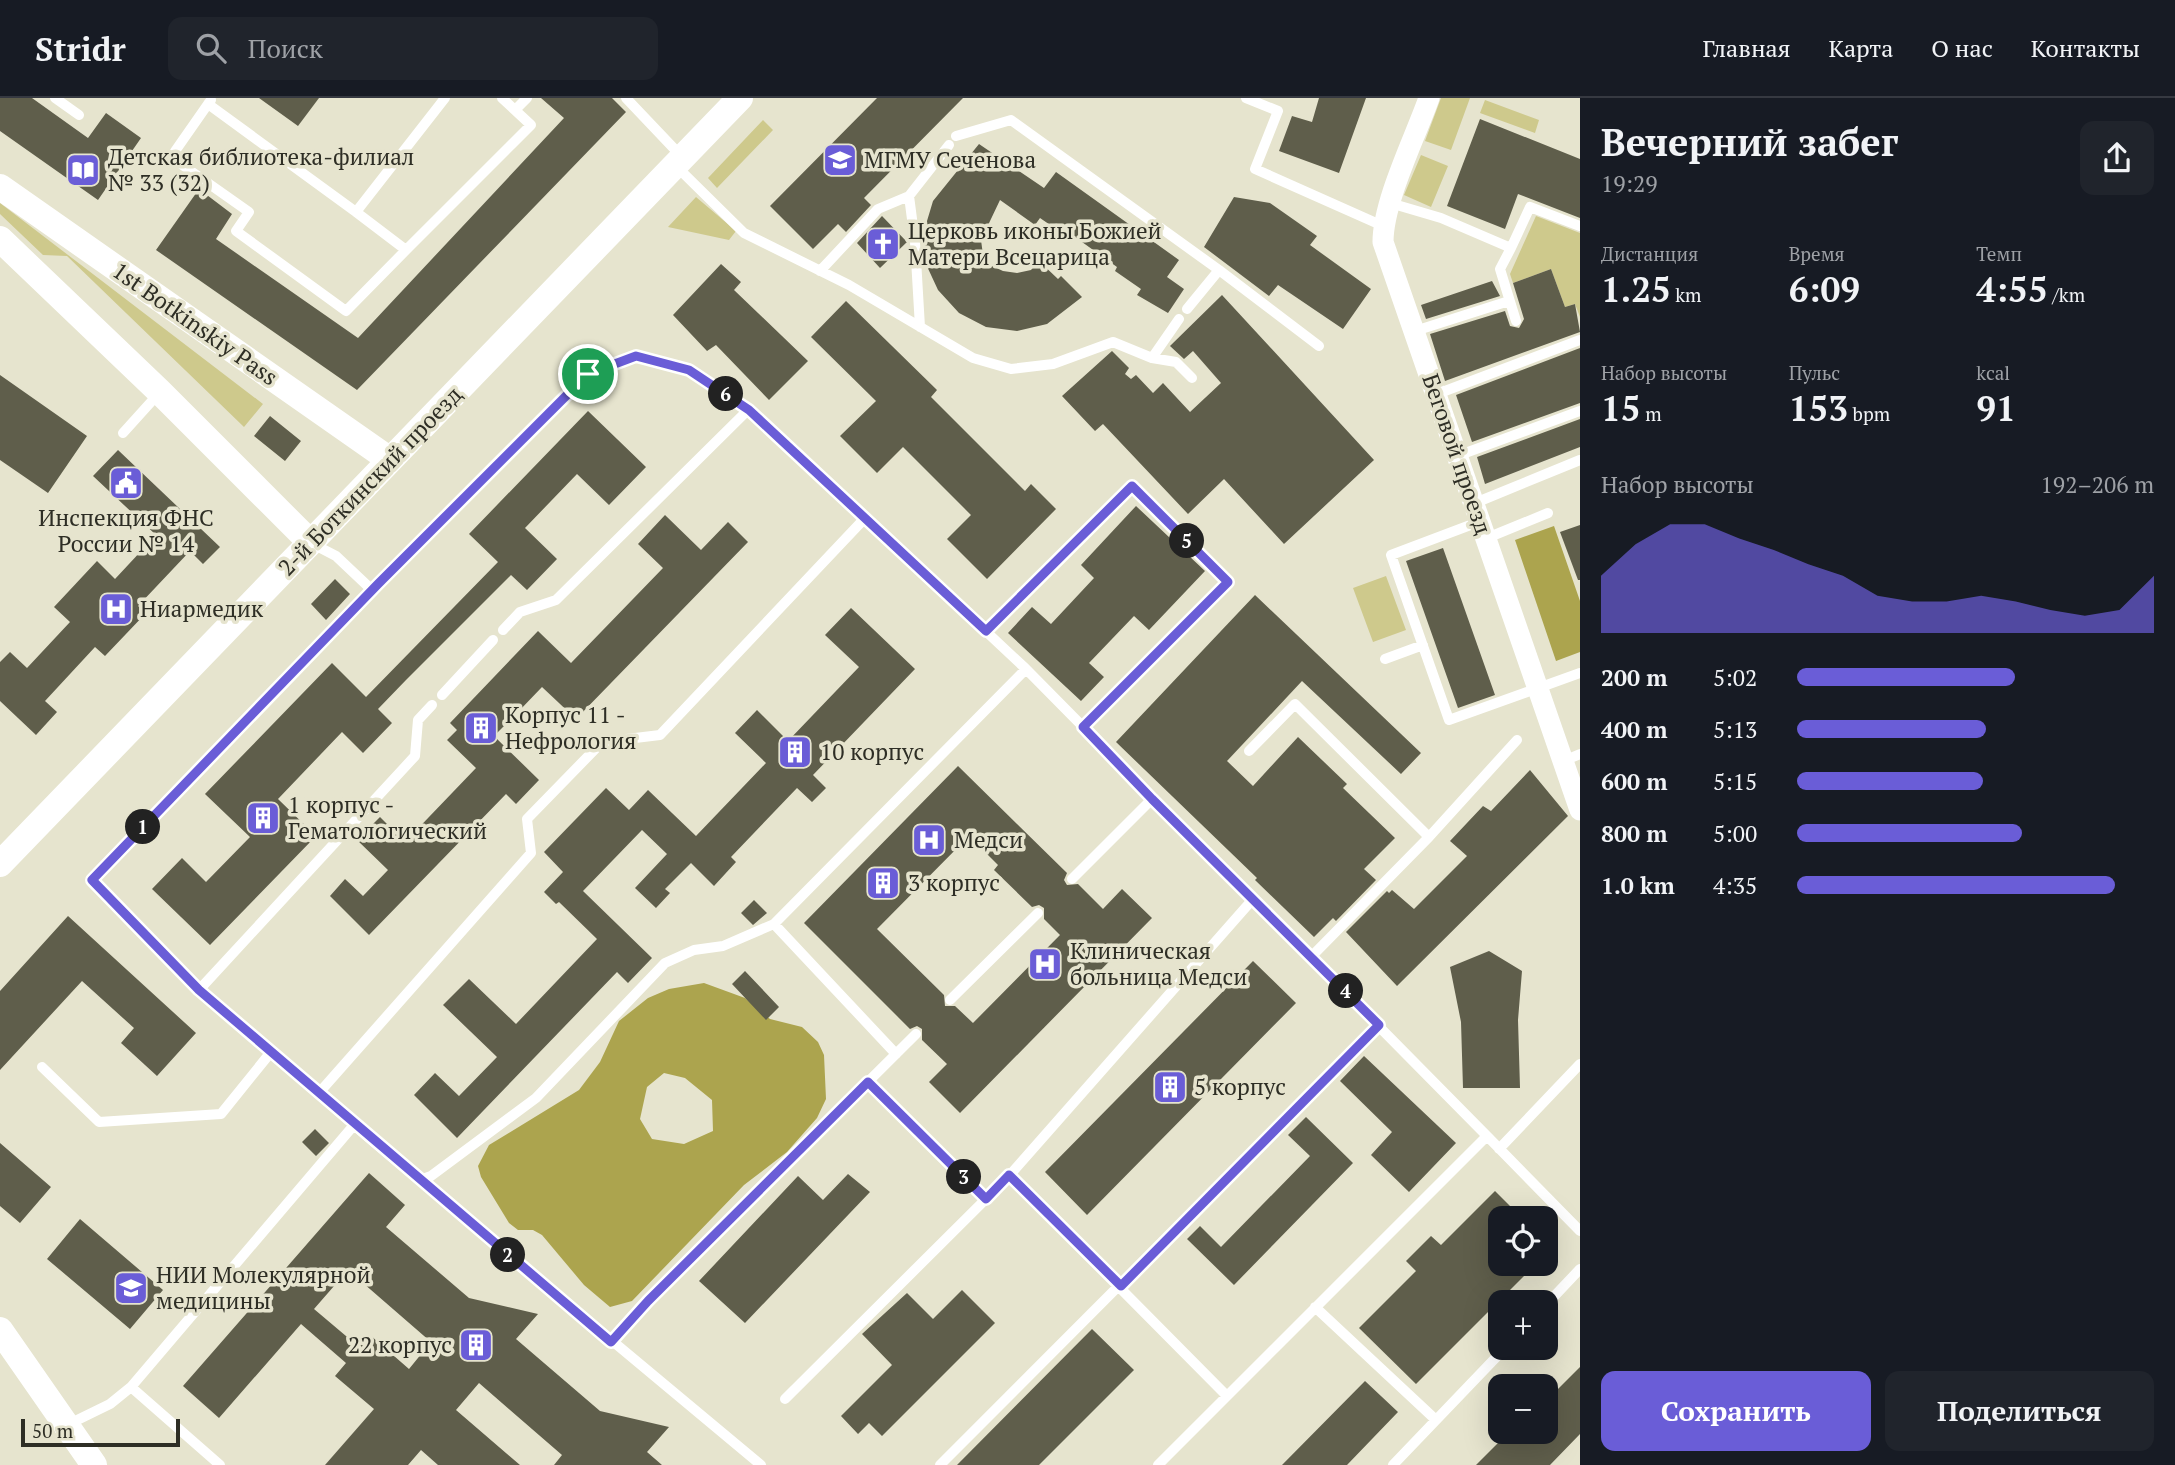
<!DOCTYPE html>
<html lang="ru">
<head>
<meta charset="utf-8">
<style>
  :root { --surface:#171b24; --page:#20242c; --text:#f1f3f6; --muted:#9ea1a6; --line:#363941; --accent:#6a5dd7 }
  body { margin:0; font-family:"PT Serif",serif; background:var(--page); color:var(--text); height:100vh; display:flex; flex-direction:column; font-size:26px; white-space:nowrap }
  * { box-sizing:border-box; margin:0 }
  p { font-size:23px; color:var(--muted) }
  .icon { flex:none; width:38px; height:38px; fill:none; stroke:currentColor; stroke-width:2; stroke-linecap:round; stroke-linejoin:round }
  .map { position:relative; flex:1; overflow:hidden }
  .side { display:flex; flex-direction:column; background:var(--surface); width:595px }
  .side>* { flex:none }
  .tools { position:absolute; left:1488px; top:1108px; display:grid; gap:14px }
  .tools a { display:grid; place-items:center; width:70px; height:70px; border-radius:14px; background:var(--surface); box-shadow:0 7px 28px #0002; font-size:35px }
  .scale { position:absolute; left:21px; bottom:18px; width:159px; box-sizing:border-box; padding-left:7px; border:4px solid #2e2e25; border-top:0; font-size:19px; line-height:24px; white-space:nowrap; color:#2e2e25; -webkit-text-stroke:5px #e6e4ce; paint-order:stroke }
  .pin { position:absolute; display:grid; place-items:center; width:60px; height:60px; color:#fff; margin:-30px; border:4px solid #fff; border-radius:50%; box-shadow:0 2px 7px #0007 }
  .km { position:absolute; width:35px; height:35px; margin:-18px; border-radius:50%; background:#222; color:#fff; font-size:19px; line-height:35px; text-align:center }
  .round { display:grid; place-items:center; flex:none; width:74px; height:74px; border-radius:14px; background:var(--page) }
  .overview { display:flex; align-items:center; justify-content:space-between; height:119px; padding:0 21px }
  h1 { font-size:38px; font-weight:600; line-height:52px }
  .metrics { display:grid; grid-template-columns:repeat(3,1fr); gap:10px; height:119px; padding:7px 21px }
  .metrics div { display:grid; align-content:center }
  .metrics b { font-size:35px; font-weight:600 }
  .metrics small { font-size:19px; font-weight:400 }
  .metrics p { font-size:19px }
  .chart { height:196px; padding:14px 21px }
  .chart p { display:flex; justify-content:space-between }
  .chart svg { width:100%; height:126px; margin-top:7px; fill:var(--accent); opacity:.7 }
  .primary-button { display:flex; gap:14px; margin-top:auto; padding:14px 21px }
  .primary-button a { flex:1; height:80px; border-radius:14px; background:var(--accent); color:#fff; font-size:28px; font-weight:600; line-height:80px; text-align:center }
  .primary-button a+a { background:var(--page); color:var(--text) }
  ul { padding:0 21px; list-style:none; font-size:23px }
  li { display:grid; grid-template-columns:112px 84px 1fr; align-items:center; height:52px }
  li i { height:18px; border-radius:9px; background:var(--accent) }
  header { display:flex; align-items:center; gap:42px; box-sizing:border-box; height:98px; padding:0 35px; background:var(--surface); border-bottom:2px solid var(--line) }
  header strong { font-size:33px }
  nav { display:flex; gap:38px; margin-inline-start:auto; font-size:24px }
  .search { width:490px; height:63px; background:var(--page); display:flex; align-items:center; gap:18px; box-sizing:border-box; padding:0 24px; border-radius:14px; color:var(--muted); font-size:26px }
  main { display:flex; flex:1; min-height:0 }
  .map>svg:first-child { display:block }
  .green { fill:#cec98c }
  .forest { fill:#aca44e; fill-rule:evenodd }
  .building { fill:#5f5e4b; fill-rule:evenodd }
  .lines { fill:none; stroke-linecap:round; stroke-linejoin:round }
  .service { stroke:#fff; stroke-width:10 }
  .minor { stroke:#fff; stroke-width:21 }
  .tertiary { stroke:#fff; stroke-width:26 }
  .route-casing { stroke:#fff; stroke-width:14 }
  .route { stroke:#6a5dd7; stroke-width:9 }
  .labels { text-anchor:middle; stroke-width:7; stroke-linejoin:round; paint-order:stroke }
  .poi-label { font-size:23px; fill:#2e2e25; stroke:#e6e4ce; text-anchor:start }
  .street-label { font-size:23px; fill:#2e2e25; stroke:#e6e4ce }
</style>
</head>
<body>
<header>
<strong>Stridr</strong>
<div class="search"><svg class="icon" aria-label="search" viewBox="0 0 24 24"><circle cx="10" cy="10" r="6"/><path d="M15 15l6 6"/></svg>Поиск</div>
<nav><a>Главная</a><a>Карта</a><a>О нас</a><a>Контакты</a></nav>
</header>
<main>
<div class="map">
<svg width="1580" height="1367" viewBox="0 0 1580 1367">
  <rect width="100%" height="100%" fill="#e6e4ce"/>
  <!-- green -->
  <path class="green" d="M1441,0H1470L1451,52L1425,43Z
    M1485,2L1539,22L1535,35L1480,15Z
    M763,22L773,32L717,90L708,80Z
    M1421,57L1448,68L1431,109L1404,97Z
    M696,99L736,133L729,142L668,129Z
    M0,105L263,306L244,329L67,158L43,157L0,116Z
    M1536,118L1580,135V219L1575,206L1565,209L1551,171L1513,185L1510,176Z
    M1386,478L1406,532L1373,544L1353,490Z"/>
  <!-- forest -->
  <path class="forest" d="M1554,428L1580,503V554L1556,563L1515,442Z
    M704,885L745,900L770,921L802,929L818,944L824,957L826,1001L817,1020L787,1054L744,1087L632,1203L610,1209L584,1187L542,1137L533,1132H518L509,1125L481,1079L478,1068L489,1047L579,992L600,964L619,923L648,900L669,891ZM664,975L685,980L712,1002L713,1033L684,1046L652,1041L640,1021L647,989Z"/>
  <!-- building -->
  <path class="building" d="M0,0H32L88,40L106,15L141,40L98,102L0,33Z
    M259,0H319L298,28Z
    M541,0H612L626,14L357,292L156,152L199,91L232,116L216,141L358,240L564,20Z
    M877,0H963L864,100L871,107L846,134L838,126L813,151L770,108Z
    M1319,0H1366L1339,75L1279,53L1292,18L1312,24Z
    M1480,21L1580,61V120L1518,96L1505,131L1447,108Z
    M979,46L1044,90L1056,74L1179,162L1167,179L1184,191L1168,215L1137,197L1141,191L1115,173L1117,169L1061,129L1059,133L1040,120L1035,127L1000,102L981,142L983,157L990,167L1003,173L1017,175L1031,172L1039,163L1058,181L1061,178L1082,199L1047,226L1017,233L986,229L959,215L938,192L925,164L924,133L933,103Z
    M1234,99L1270,105L1317,138L1310,147L1371,191L1343,231L1278,187L1269,198L1204,149Z
    M882,118L907,144L880,170L857,145Z
    M721,166L741,184L734,192L808,263L769,302L716,247L707,253L673,217Z
    M1551,171L1565,209L1575,206L1580,234L1445,283L1430,236L1505,213L1510,228L1519,230L1524,221L1513,185Z
    M1492,183L1500,198L1426,221L1421,207Z
    M1222,197L1374,362L1284,446L1224,381L1188,416L1103,326L1095,333L1062,298L1112,253L1129,270L1125,276L1131,281L1136,277L1153,295L1163,285L1190,314L1221,285L1193,253L1184,261L1170,248Z
    M846,203L937,292L931,299L1025,393L1031,386L1056,411L987,481L947,441L971,417L903,349L877,375L840,338L876,303L811,239Z
    M1580,250V305L1472,344L1456,297Z
    M0,277L87,338L48,395L0,362Z
    M588,313L646,369L609,407L577,376L525,430L557,461L527,492L511,477L406,582L378,611L392,625L363,655L342,634L278,701L316,738L210,847L152,791L182,760L206,784L250,739L205,696L332,565L366,599L498,464L469,436Z
    M270,318L301,343L285,363L254,338Z
    M1580,321V349L1485,386L1477,359Z
    M118,352L220,449L203,466L190,453L138,508L146,515L105,558L95,549L45,603L57,614L36,637L0,603V564L10,554L27,570L70,524L54,509L97,463L115,481L156,437L93,378Z
    M1136,408L1205,473L1149,532L1134,518L1089,565L1104,579L1081,603L1008,535L1032,509L1051,526L1094,480L1081,467Z
    M665,417L701,452L728,424L748,444L576,621L542,589L518,614L494,638L539,682L516,706L506,696L369,837L330,798L345,781L363,798L388,772L357,742L380,719L405,744L476,670L447,642L457,632L450,625L538,533L571,565L663,470L638,446Z
    M1580,427V482H1578L1560,434Z
    M1443,450L1495,597L1458,610L1406,463Z
    M335,481L350,496L326,522L311,506Z
    M1255,497L1421,655L1401,676L1302,583L1227,663L1253,688L1298,639L1347,686L1343,690L1395,740L1364,771L1376,782L1336,823L1333,820L1314,839L1255,782L1257,780L1116,644Z
    M851,510L915,571L813,677L826,690L812,704L797,690L731,759L736,764L714,788L691,765L665,791L670,795L656,810L635,790L667,756L642,732L583,793L652,860L628,885L617,874L457,1040L414,997L435,975L459,998L497,959L443,907L469,881L516,926L597,841L559,804L556,806L544,794L563,774L544,754L606,690L629,712L648,692L696,738L766,665L735,635L757,612L788,643L859,569L825,537Z
    M958,668L1067,775L1064,782L1067,787L1078,786L1103,811L1122,791L1152,820L960,1015L929,984L947,966L922,942V931L917,928L910,931L804,825ZM969,738L998,767L994,772L1032,809L1039,807L1044,810V821L1060,837L973,925L955,908H945L944,897L877,831Z
    M1530,672L1568,718L1397,888L1346,834L1387,793L1389,795L1392,792L1414,811L1467,758L1450,743L1483,708L1491,713Z
    M754,802L767,815L753,827L741,815Z
    M68,818L196,935L157,978L121,945L134,930L82,883L0,972V893Z
    M1489,853L1522,873L1518,922L1520,990H1463L1461,924L1450,869Z
    M1253,863L1296,905L1087,1117L1045,1074Z
    M745,873L779,909L766,922L732,886Z
    M1364,958L1456,1045L1409,1094L1371,1057L1392,1034L1340,983Z
    M1306,1019L1353,1065L1234,1187L1187,1141L1200,1128L1221,1149L1310,1058L1288,1037Z
    M315,1031L329,1045L316,1058L302,1044Z
    M0,1045L51,1089L20,1125L0,1108Z
    M369,1075L405,1107L386,1129L469,1200L538,1216L516,1241L600,1313L669,1329L647,1354L662,1367H554L562,1357L479,1285L456,1312L520,1367H438L421,1352L408,1367H325L374,1311L335,1278L346,1265L301,1226L219,1320L183,1288ZM348,1172L431,1244L409,1271L370,1237L359,1249L314,1211Z
    M848,1076L870,1094L745,1225L699,1183L798,1078L823,1102Z
    M1495,1093L1522,1120H1500V1166H1536L1416,1286L1359,1230L1416,1173L1406,1163L1431,1138L1441,1147Z
    M80,1121L163,1192L130,1231L47,1161Z
    M962,1192L995,1225L882,1338L869,1325L858,1336L841,1318L892,1267L862,1236L907,1195L933,1221Z
    M1092,1231L1134,1272L1039,1367H957Z
    M1580,1269V1336L1550,1367H1476L1509,1334H1545V1304Z
    M1365,1283L1398,1314L1347,1367H1282Z"/>
  <g class="lines">
    <!-- service -->
    <path class="service" d="M55,0L79,17
      M445,0L356,114L406,152L531,27L502,0
      M626,0L682,59
      M1246,0L1278,13L1255,71L1383,128
      M211,2L208,6L356,114
      M208,6L171,59L249,114L236,133L346,213L406,152
      M515,12L527,0
      M956,38L1011,22L1219,172L1319,248
      M675,67L744,135L849,187L973,260L1011,271L1053,266L1113,244L1152,260L1176,264L1192,280
      M1390,105L1441,120L1511,150L1530,109L1580,128
      M1511,150L1500,171L1516,223
      M820,173L878,111L909,98
      M1187,211L1219,172
      M920,229L915,144L909,98L949,47
      M1415,233L1509,203
      M1152,260L1179,221
      M1437,296L1580,242
      M123,335L160,294
      M1457,358L1580,313
      M1475,405L1580,362
      M1481,423L1391,457L1449,622L1580,575
      M1487,440L1548,415
      M311,445L336,458L372,492L92,782L199,892L369,1040L761,1367
      M372,492L588,276L636,258L689,272L749,311L1026,571L1487,1038L1158,1367
      M503,532L520,514L556,502L749,311
      M986,532L1132,388L1228,484L1083,629
      M1385,561L1423,547
      M442,597L493,542
      M1249,653L1295,606L1429,739L1311,859
      M1563,663L1580,656
      M1429,739L1517,642
      M1072,781L1152,701
      M199,892L415,658L418,622L432,607
      M950,902L1038,815
      M896,956L774,826L1026,571
      M42,969L99,1024L221,1016L271,954
      M868,984L986,1100
      M318,996L531,755L527,721L602,644L660,637L866,419
      M1487,1038L1580,1133
      M1499,1051L1580,966
      M1009,1078L1226,1297
      M420,1082L431,1078L536,1000L665,865L694,852L723,848L774,826
      M1545,1208L1580,1171
      M1315,1209L1436,1322
      M611,1244L648,1203L916,936
      M131,1289L220,1367
      M785,1301L1009,1078L1253,801
      M67,1327L110,1306L131,1289L354,1027
      M940,1367L1379,927
      M1393,1367L1505,1250"/>
    <!-- minor -->
    <path class="minor" d="M1429,0C1415,40 1383,103 1383,144L1580,712"/>
    <!-- tertiary -->
    <path class="tertiary" d="M0,89L390,362
      M0,141L160,294L309,443
      M0,766L740,0
      M0,1232L94,1367"/>
  </g>
  <g class="lines">
    <!-- route casing -->
    <g class="route-casing">
      <path id="route" d="M636,258L689,272L749,312L986,533L1132,388L1228,484L1083,629L1152,701L1379,927L1121,1188L1009,1077L986,1101L868,984L648,1203L611,1244L199,892L92,782L378,486L588,276Z"/>
    </g>
    <!-- route -->
    <use href="#route" class="route"/>
  </g>
  <!-- icons -->
  <defs>
    <g id="university-square" transform="scale(1.75)"><rect x="-9" y="-9" width="18" height="18" rx="4" fill="#6a5dd7" stroke="#e6e4ce"/><path d="M0-5L7-2L0 1L-7-2ZM-4 1L0 2.5L4 1V4Q0 6-4 4Z" fill="#fff"/></g>
    <g id="library-square" transform="scale(1.75)"><rect x="-9" y="-9" width="18" height="18" rx="4" fill="#6a5dd7" stroke="#e6e4ce"/><path d="M-6-4Q-3-5.5-.7-3.5V5Q-3 3-6 4ZM6-4Q3-5.5 .7-3.5V5Q3 3 6 4Z" fill="#fff"/></g>
    <g id="church-square" transform="scale(1.75)"><rect x="-9" y="-9" width="18" height="18" rx="4" fill="#6a5dd7" stroke="#e6e4ce"/><path d="M-1.2-6h2.4v3.5h3.3v2.4h-3.3V6h-2.4V-.1h-3.3v-2.4h3.3Z" fill="#fff"/></g>
    <g id="civic-square" transform="scale(1.75)"><rect x="-9" y="-9" width="18" height="18" rx="4" fill="#6a5dd7" stroke="#e6e4ce"/><path d="M-.6-6.5H3V-4.5H.6V-3L4-1V1h2V6H-6V1h2V-1L-.6-3ZM-1.2 2.5V6h2.4V2.5Z" fill="#fff"/></g>
    <g id="hospital-square" transform="scale(1.75)"><rect x="-9" y="-9" width="18" height="18" rx="4" fill="#6a5dd7" stroke="#e6e4ce"/><path d="M-5-5h3v3.5h4V-5h3V5h-3V1.5h-4V5h-3Z" fill="#fff"/></g>
    <g id="building-square" transform="scale(1.75)"><rect x="-9" y="-9" width="18" height="18" rx="4" fill="#6a5dd7" stroke="#e6e4ce"/><path d="M-4-6H4V6H1V3H-1V6H-4ZM-2.5-4.3h1.7v1.8h-1.7ZM.8-4.3h1.7v1.8H.8ZM-2.5-1h1.7V.8h-1.7ZM.8-1h1.7V.8H.8Z" fill="#fff"/></g>
  </defs>
  <g fill-rule="evenodd">
    <use href="#university-square" x="840" y="62"/>
    <use href="#library-square" x="83" y="72"/>
    <use href="#church-square" x="883" y="146"/>
    <use href="#civic-square" x="126" y="385"/>
    <use href="#hospital-square" x="116" y="511"/>
    <use href="#building-square" x="481" y="630"/>
    <use href="#building-square" x="795" y="654"/>
    <use href="#building-square" x="263" y="720"/>
    <use href="#hospital-square" x="929" y="742"/>
    <use href="#building-square" x="883" y="785"/>
    <use href="#hospital-square" x="1045" y="866"/>
    <use href="#building-square" x="1170" y="989"/>
    <use href="#university-square" x="131" y="1190"/>
    <use href="#building-square" x="476" y="1247"/>
  </g>
  <g class="labels">
    <!-- poi labels -->
    <g class="poi-label">
      <text x="108" y="67">Детская библиотека-филиал<tspan x="108" dy="26">№ 33 (32)</tspan></text>
      <text x="864" y="70">МГМУ Сеченова</text>
      <text x="908" y="141">Церковь иконы Божией<tspan x="908" dy="26">Матери Всецарица</tspan></text>
      <text x="126" y="428" text-anchor="middle">Инспекция ФНС<tspan x="126" dy="26">России № 14</tspan></text>
      <text x="140" y="519">Ниармедик</text>
      <text x="505" y="625">Корпус 11 -<tspan x="505" dy="26">Нефрология</tspan></text>
      <text x="820" y="662">10 корпус</text>
      <text x="288" y="715">1 корпус -<tspan x="288" dy="26">Гематологический</tspan></text>
      <text x="954" y="750">Медси</text>
      <text x="908" y="793">3 корпус</text>
      <text x="1070" y="861">Клиническая<tspan x="1070" dy="26">больница Медси</tspan></text>
      <text x="1194" y="997">5 корпус</text>
      <text x="156" y="1185">НИИ Молекулярной<tspan x="156" dy="26">медицины</tspan></text>
      <text x="452" y="1255" text-anchor="end">22 корпус</text>
    </g>
    <!-- street labels -->
    <g class="street-label">
      <text transform="translate(195 226) rotate(35)" y="8">1st Botkinskiy Pass</text>
      <text transform="translate(1457 356) rotate(71)" y="8">Беговой проезд</text>
      <text transform="translate(370 383) rotate(-46)" y="8">2-й Боткинский проезд</text>
    </g>
  </g>
</svg>
<div class="tools">
<a><svg class="icon" aria-label="locate" viewBox="0 0 24 24"><circle cx="12" cy="12" r="6"/><path d="M12 2v4M12 18v4M2 12h4M18 12h4"/></svg></a>
<a>+</a>
<a>−</a>
</div>
<div class="scale">50 m</div>
<div class="pin" style="left:588px;top:276px;background:#1e9e55"><svg class="icon" aria-label="arrive" viewBox="0 0 24 24"><path d="M6 21V4h12l-3 4 3 4H6"/></svg></div>
<b class="km" style="left:143px;top:729px">1</b>
<b class="km" style="left:508px;top:1157px">2</b>
<b class="km" style="left:964px;top:1079px">3</b>
<b class="km" style="left:1346px;top:893px">4</b>
<b class="km" style="left:1187px;top:443px">5</b>
<b class="km" style="left:726px;top:296px">6</b>
</div>
<section class="side">
<div class="overview"><div><h1>Вечерний забег</h1><p>19:29</p></div><a class="round"><svg class="icon" aria-label="share" viewBox="0 0 24 24"><path d="M12 15V3M7 8l5-5 5 5M5 13v7h14v-7"/></svg></a></div>
<div class="metrics">
<div><p>Дистанция</p><b>1.25<small> km</small></b></div>
<div><p>Время</p><b>6:09</b></div>
<div><p>Темп</p><b>4:55<small> /km</small></b></div>
</div>
<div class="metrics">
<div><p>Набор высоты</p><b>15<small> m</small></b></div>
<div><p>Пульс</p><b>153<small> bpm</small></b></div>
<div><p>kcal</p><b>91</b></div>
</div>
<div class="chart"><p><span>Набор высоты</span>192–206 m</p>
<svg viewBox="0 0 160 44" preserveAspectRatio="none"><path d="M0 44V24L10 13L20 6L30 6L40 11L50 15L60 20L70 24L80 31L90 33L100 33L110 31L120 33L130 36L140 38L150 36L160 24V44z"/></svg>
</div>
<ul>
<li><b>200 m</b>5:02<i style="width:61%"></i></li>
<li><b>400 m</b>5:13<i style="width:53%"></i></li>
<li><b>600 m</b>5:15<i style="width:52%"></i></li>
<li><b>800 m</b>5:00<i style="width:63%"></i></li>
<li><b>1.0 km</b>4:35<i style="width:89%"></i></li>
</ul>
<div class="primary-button"><a>Сохранить</a><a>Поделиться</a></div>
</section>
</main>
</body>
</html>
